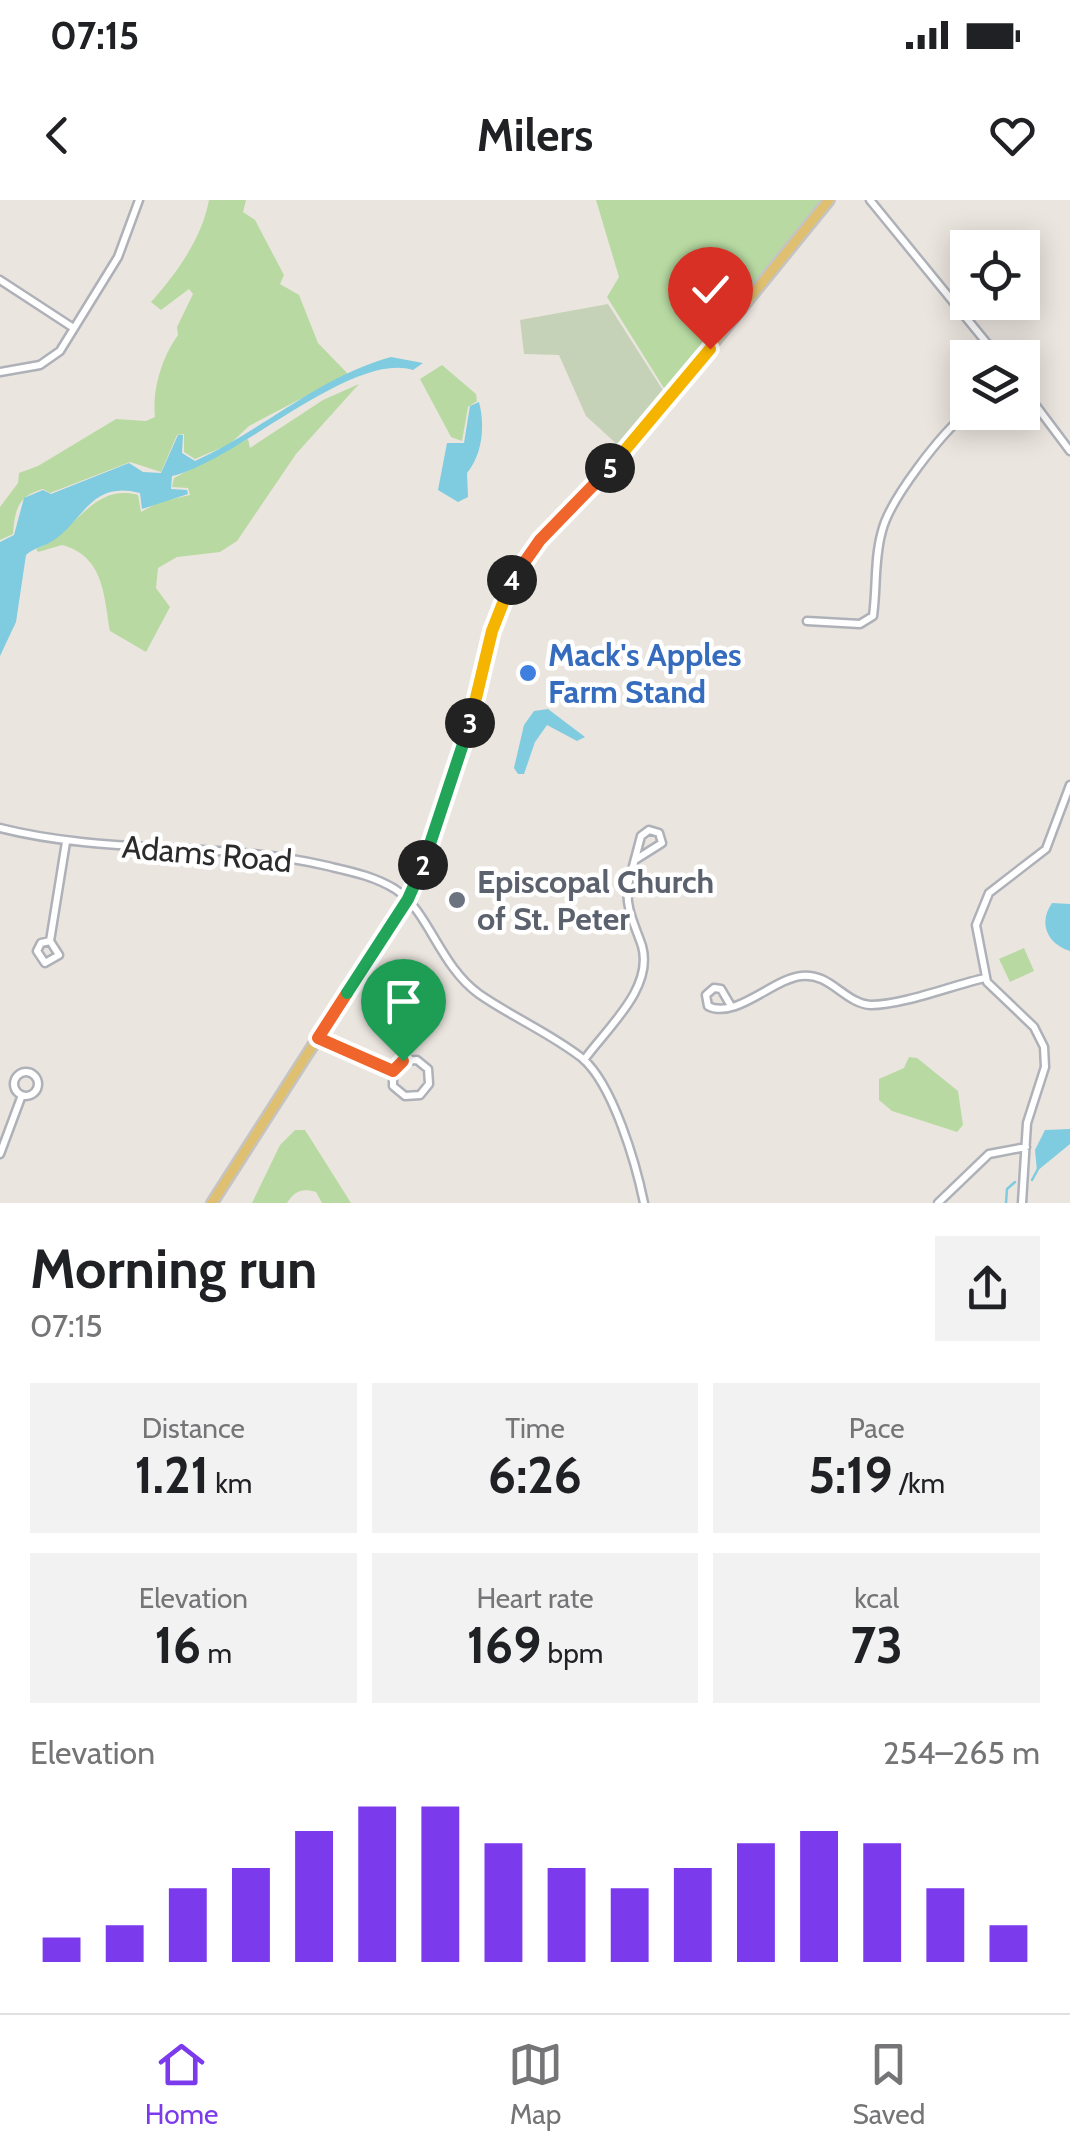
<!DOCTYPE html>
<html lang="en">
<head>
<meta charset="utf-8">
<style>
  :root { --surface:#fff; --page:#f2f2f2; --text:#202124; --muted:#757577; --line:#e0e0e0; --accent:#7c3aed }
  body { margin:0; font-family:Cabin,sans-serif; background:var(--page); color:var(--text); height:100vh; display:flex; flex-direction:column; font-size:38px; white-space:nowrap }
  * { box-sizing:border-box; margin:0 }
  p { font-size:32px; color:var(--muted) }
  .icon { flex:none; width:55px; height:55px; fill:none; stroke:currentColor; stroke-width:2; stroke-linecap:round; stroke-linejoin:round }
  .map { position:relative; height:1003px; overflow:hidden }
  .side { display:flex; flex-direction:column; background:var(--surface); flex:1 }
  .side>* { flex:none }
  .controls { position:absolute; left:950px; top:30px; display:grid; gap:20px }
  .controls a { display:grid; place-items:center; width:90px; height:90px; border-radius:0px; background:var(--surface); box-shadow:0 5px 25px #0003; font-size:50px }
  .pin { position:absolute; display:grid; place-items:center; width:85px; height:85px; color:#fff; margin:-102px -42px; border-radius:50% 50% 50% 0; rotate:-45deg; box-shadow:0 0 10px #0007 }
  .pin .icon { rotate:45deg }
  .km { position:absolute; width:50px; height:50px; margin:-25px; border-radius:50%; background:#222; color:#fff; font-size:28px; line-height:50px; text-align:center }
  .round { display:grid; place-items:center; flex:none; width:105px; height:105px; border-radius:0px; background:var(--page) }
  .headline { display:flex; align-items:center; justify-content:space-between; height:170px; padding:0 30px }
  h1 { font-size:55px; font-weight:700; line-height:75px }
  .stats { display:grid; grid-template-columns:repeat(3,1fr); gap:15px; height:170px; padding:10px 30px }
  .stats div { display:grid; align-content:center; border-radius:0px; background:var(--page); text-align:center }
  .stats b { font-size:50px; font-weight:700 }
  .stats small { font-size:28px; font-weight:400 }
  .stats p { font-size:28px }
  .chart { height:280px; padding:20px 30px }
  .chart p { display:flex; justify-content:space-between }
  .chart svg { width:100%; height:180px; margin-top:10px; stroke:var(--accent); stroke-width:6 }
  .status { display:flex; justify-content:space-between; align-items:center; height:70px; padding:0 50px; background:var(--surface); direction:ltr }
  .status svg { height:28px; fill:currentColor }
  header { display:flex; justify-content:space-between; align-items:center; height:130px; padding:0 30px; background:var(--surface); font-size:45px; font-weight:700 }
  .tabs { display:flex; justify-content:space-around; align-items:center; height:140px; border-top:2px solid var(--line); background:var(--surface); font-size:28px; color:var(--muted) }
  .tabs a { display:grid; justify-items:center; gap:5px }
  .tabs .selected { color:var(--accent) }
  .map>svg:first-child { display:block }
  .green { fill:#b8daa2 }
  .cemetery { fill:#c6d2b8 }
  .water { fill:#7fcbdf }
  .lines { fill:none; stroke-linecap:round; stroke-linejoin:round }
  .stream { stroke:#7fcbdf; stroke-width:2.5 }
  .minor-casing { stroke:#afb1b9; stroke-width:11 }
  .major-casing { stroke:#c4c4c4; stroke-width:14 }
  .minor { stroke:#fff; stroke-width:6 }
  .major { stroke:#dfbf70; stroke-width:9 }
  .split-1-casing { stroke:#fff; stroke-width:20 }
  .split-2-casing { stroke:#fff; stroke-width:20 }
  .split-3-casing { stroke:#fff; stroke-width:20 }
  .split-4-casing { stroke:#fff; stroke-width:20 }
  .split-5-casing { stroke:#fff; stroke-width:20 }
  .split-6-casing { stroke:#fff; stroke-width:20 }
  .split-1 { stroke:#f0652b; stroke-width:12 }
  .split-2 { stroke:#22a559; stroke-width:12 }
  .split-3 { stroke:#22a559; stroke-width:12 }
  .split-4 { stroke:#f5b400; stroke-width:12 }
  .split-5 { stroke:#f0652b; stroke-width:12 }
  .split-6 { stroke:#f5b400; stroke-width:12 }
  .shop-dot { fill:#3f7fe0; stroke:#fff; stroke-width:4 }
  .worship-dot { fill:#6b7280; stroke:#fff; stroke-width:4 }
  .labels { text-anchor:middle; stroke-width:9; stroke-linejoin:round; paint-order:stroke }
  .shop-label { font-size:32px; font-weight:bold; fill:#366cbe; stroke:#fff; text-anchor:start }
  .street-label { font-size:32px; fill:#2b2b2b; stroke:#fff }
  .worship-label { font-size:32px; font-weight:bold; fill:#5b616d; stroke:#fff; text-anchor:start }
</style>
</head>
<body>
<div class="status"><b>07:15</b><svg viewBox="0 0 49 12"><path d="M0 12V9h3v3zM5 12V6h3v6zM10 12V3h3v9zM15 12V0h3v12zM26 1h20v11H26zM47 4h2v5h-2z"/></svg></div>
<header><svg class="icon" aria-label="back" viewBox="0 0 24 24"><path d="M15 5l-7 7 7 7"/></svg>Milers<svg class="icon" aria-label="heart" viewBox="0 0 24 24"><path d="M12 20l-8-8c-3-5 5-10 8-4 3-6 11-1 8 4z"/></svg></header>
<div class="map">
<svg width="1070" height="1003" viewBox="0 0 1070 1003">
  <rect width="100%" height="100%" fill="#ebe5df"/>
  <!-- green -->
  <path class="green" d="M209,0H246L243,12L255,20L284,75L280,84L299,95L318,143L348,174L249,226L230,244L195,259L184,252V234L177,235L161,272L130,262L50,293L43,289C18,296 15,309 13,334L0,340V307L18,283L19,273L38,266L116,219L146,221L155,217C152,190 162,157 178,135L177,127L193,94L189,89L161,110L151,102C177,73 202,38 209,0Z
    M596,0H823L667,193L607,97L619,77Z
    M442,165L476,194L477,201L468,207L462,241L451,237L420,179Z
    M359,184L296,254L237,341L220,352L177,357L158,368L156,388L170,407L146,452L110,431C104,396 104,356 62,345L38,352L36,349C74,336 91,282 138,295L141,312L159,302L190,295L188,288L172,287L174,278L248,239L250,248L323,200Z
    M1024,748L1034,771L1010,782L999,759Z
    M909,857L917,858L958,891L963,925L957,932L892,911L879,900V879L904,868Z
    M295,930H305L351,1003H322L316,992C302,988 295,991 287,1003H252L280,945Z"/>
  <!-- cemetery -->
  <path class="cemetery" d="M608,104L666,195L620,247L586,216L559,155L524,154L520,120Z"/>
  <!-- water -->
  <path class="water" d="M391,157L423,163L413,170C352,151 238,260 172,276L171,289L187,290L188,294L142,309L140,293C91,280 84,320 54,340C44,347 35,347 26,355L16,422L0,456V342L14,335L24,298L43,290L51,294L129,263L143,272L161,273L178,235H183L182,253L195,261C262,231 318,177 391,157Z
    M479,202C485,225 483,253 467,273L468,297L458,302L438,290L447,243H464L470,206Z
    M548,509L585,537L577,541L547,525L535,542L524,574H518L514,568L524,525L534,511Z
    M1052,703L1070,704V751C1047,744 1038,723 1052,703Z
    M1070,929V944L1037,971L1035,950L1045,930Z"/>
  <g class="lines">
    <!-- stream -->
    <path class="stream" d="M1032,980L1038,969
      M1006,1003L1007,989L1015,982"/>
    <!-- minor casing -->
    <g class="minor-casing">
      <path id="minor" d="M870,0L999,158
        M0,80L72,127
        M0,172L40,165L60,151L118,57L139,0
        M1022,187L1070,251
        M807,421L860,424L873,416C877,387 874,359 882,331C890,299 942,232 968,212
        M0,628C106,655 216,641 323,665C348,671 372,675 395,689C429,711 439,765 479,794C512,817 550,833 582,858C613,884 636,964 644,1003
        M50,741L59,755L45,763L37,751L41,743L50,741L66,642
        M731,806L721,789L714,788L706,795L708,806C735,820 773,779 801,776C830,772 845,804 871,805C903,805 953,785 985,778
        M318,838L393,871V886L405,896L420,895L429,884L428,869L417,860L403,861L393,871
        M584,860C607,828 654,788 642,746C635,725 625,708 628,685L641,636L649,630L659,633L662,643L635,660
        M14 884a12 12 0 1 1 24 0a12 12 0 1 1-24 0Z
        M0,954L22,895
        M938,1003L989,954L1026,947
        M1022,1003L1027,923L1045,867L1044,847L1034,827L987,782L976,725L989,693L1046,649L1070,585"/>
    </g>
    <!-- major casing -->
    <g class="major-casing">
      <path id="major" d="M212,1003L413,689L450,591L491,434L514,376L540,340L647,225L829,0"/>
    </g>
    <!-- minor -->
    <use href="#minor" class="minor"/>
    <!-- major -->
    <use href="#major" class="major"/>
  </g>
  <g class="lines">
    <!-- split-1 casing -->
    <g class="split-1-casing">
      <path id="split-1" d="M347,793L318,838L393,871L403,861"/>
    </g>
    <!-- split-2 casing -->
    <g class="split-2-casing">
      <path id="split-2" d="M347,793L408,699L423,665"/>
    </g>
    <!-- split-3 casing -->
    <g class="split-3-casing">
      <path id="split-3" d="M423,665L470,523"/>
    </g>
    <!-- split-4 casing -->
    <g class="split-4-casing">
      <path id="split-4" d="M470,523L492,431L512,380"/>
    </g>
    <!-- split-5 casing -->
    <g class="split-5-casing">
      <path id="split-5" d="M512,380L540,340L610,268"/>
    </g>
    <!-- split-6 casing -->
    <g class="split-6-casing">
      <path id="split-6" d="M610,268L710,149"/>
    </g>
    <!-- split-1 -->
    <use href="#split-1" class="split-1"/>
    <!-- split-2 -->
    <use href="#split-2" class="split-2"/>
    <!-- split-3 -->
    <use href="#split-3" class="split-3"/>
    <!-- split-4 -->
    <use href="#split-4" class="split-4"/>
    <!-- split-5 -->
    <use href="#split-5" class="split-5"/>
    <!-- split-6 -->
    <use href="#split-6" class="split-6"/>
  </g>
  <!-- markers -->
  <circle class="shop-dot" cx="528" cy="473" r="10"/>
  <circle class="worship-dot" cx="457" cy="700" r="10"/>
  <g class="labels">
    <!-- shop labels -->
    <g class="shop-label">
      <text x="548" y="466">Mack's Apples<tspan x="548" dy="37">Farm Stand</tspan></text>
    </g>
    <!-- street labels -->
    <g class="street-label">
      <text transform="translate(207 654) rotate(5)" y="11">Adams Road</text>
    </g>
    <!-- worship labels -->
    <g class="worship-label">
      <text x="477" y="693">Episcopal Church<tspan x="477" dy="37">of St. Peter</tspan></text>
    </g>
  </g>
</svg>
<div class="controls">
<a><svg class="icon" aria-label="locate" viewBox="0 0 24 24"><circle cx="12" cy="12" r="6"/><path d="M12 2v4M12 18v4M2 12h4M18 12h4"/></svg></a>
<a><svg class="icon" aria-label="layers" viewBox="0 0 24 24"><path d="M12 4l9 5-9 5-9-5zM3 14l9 5 9-5"/></svg></a>
</div>
<div class="pin" style="left:403px;top:861px;background:#1e9e55"><svg class="icon" aria-label="arrive" viewBox="0 0 24 24"><path d="M6 21V4h12l-3 4 3 4H6"/></svg></div>
<div class="pin" style="left:710px;top:149px;background:#d93025"><svg class="icon" aria-label="check" viewBox="0 0 24 24"><path d="M5 12l5 5 9-10"/></svg></div>
<b class="km" style="left:423px;top:665px">2</b>
<b class="km" style="left:470px;top:523px">3</b>
<b class="km" style="left:512px;top:380px">4</b>
<b class="km" style="left:610px;top:268px">5</b>
</div>
<section class="side">
<div class="headline"><div><h1>Morning run</h1><p>07:15</p></div><a class="round"><svg class="icon" aria-label="share" viewBox="0 0 24 24"><path d="M12 15V3M7 8l5-5 5 5M5 13v7h14v-7"/></svg></a></div>
<div class="stats">
<div><p>Distance</p><b>1.21<small> km</small></b></div>
<div><p>Time</p><b>6:26</b></div>
<div><p>Pace</p><b>5:19<small> /km</small></b></div>
</div>
<div class="stats">
<div><p>Elevation</p><b>16<small> m</small></b></div>
<div><p>Heart rate</p><b>169<small> bpm</small></b></div>
<div><p>kcal</p><b>73</b></div>
</div>
<div class="chart"><p><span>Elevation</span>254–265 m</p>
<svg viewBox="0 0 160 44" preserveAspectRatio="none"><path d="M5 44V38M15 44V35M25 44V26M35 44V21M45 44V12M55 44V6M65 44V6M75 44V15M85 44V21M95 44V26M105 44V21M115 44V15M125 44V12M135 44V15M145 44V26M155 44V35"/></svg>
</div>
</section>
<nav class="tabs">
<a class="selected"><svg class="icon" aria-label="home" viewBox="0 0 24 24"><path d="M3 11l9-7 9 7M6 9v11h12V9"/></svg>Home</a>
<a><svg class="icon" aria-label="map" viewBox="0 0 24 24"><path d="M3 6l6-2 6 2 6-2v14l-6 2-6-2-6 2zM9 4v14M15 6v14"/></svg>Map</a>
<a><svg class="icon" aria-label="saved" viewBox="0 0 24 24"><path d="M7 4h10v16l-5-4-5 4z"/></svg>Saved</a>
</nav>
</body>
</html>
